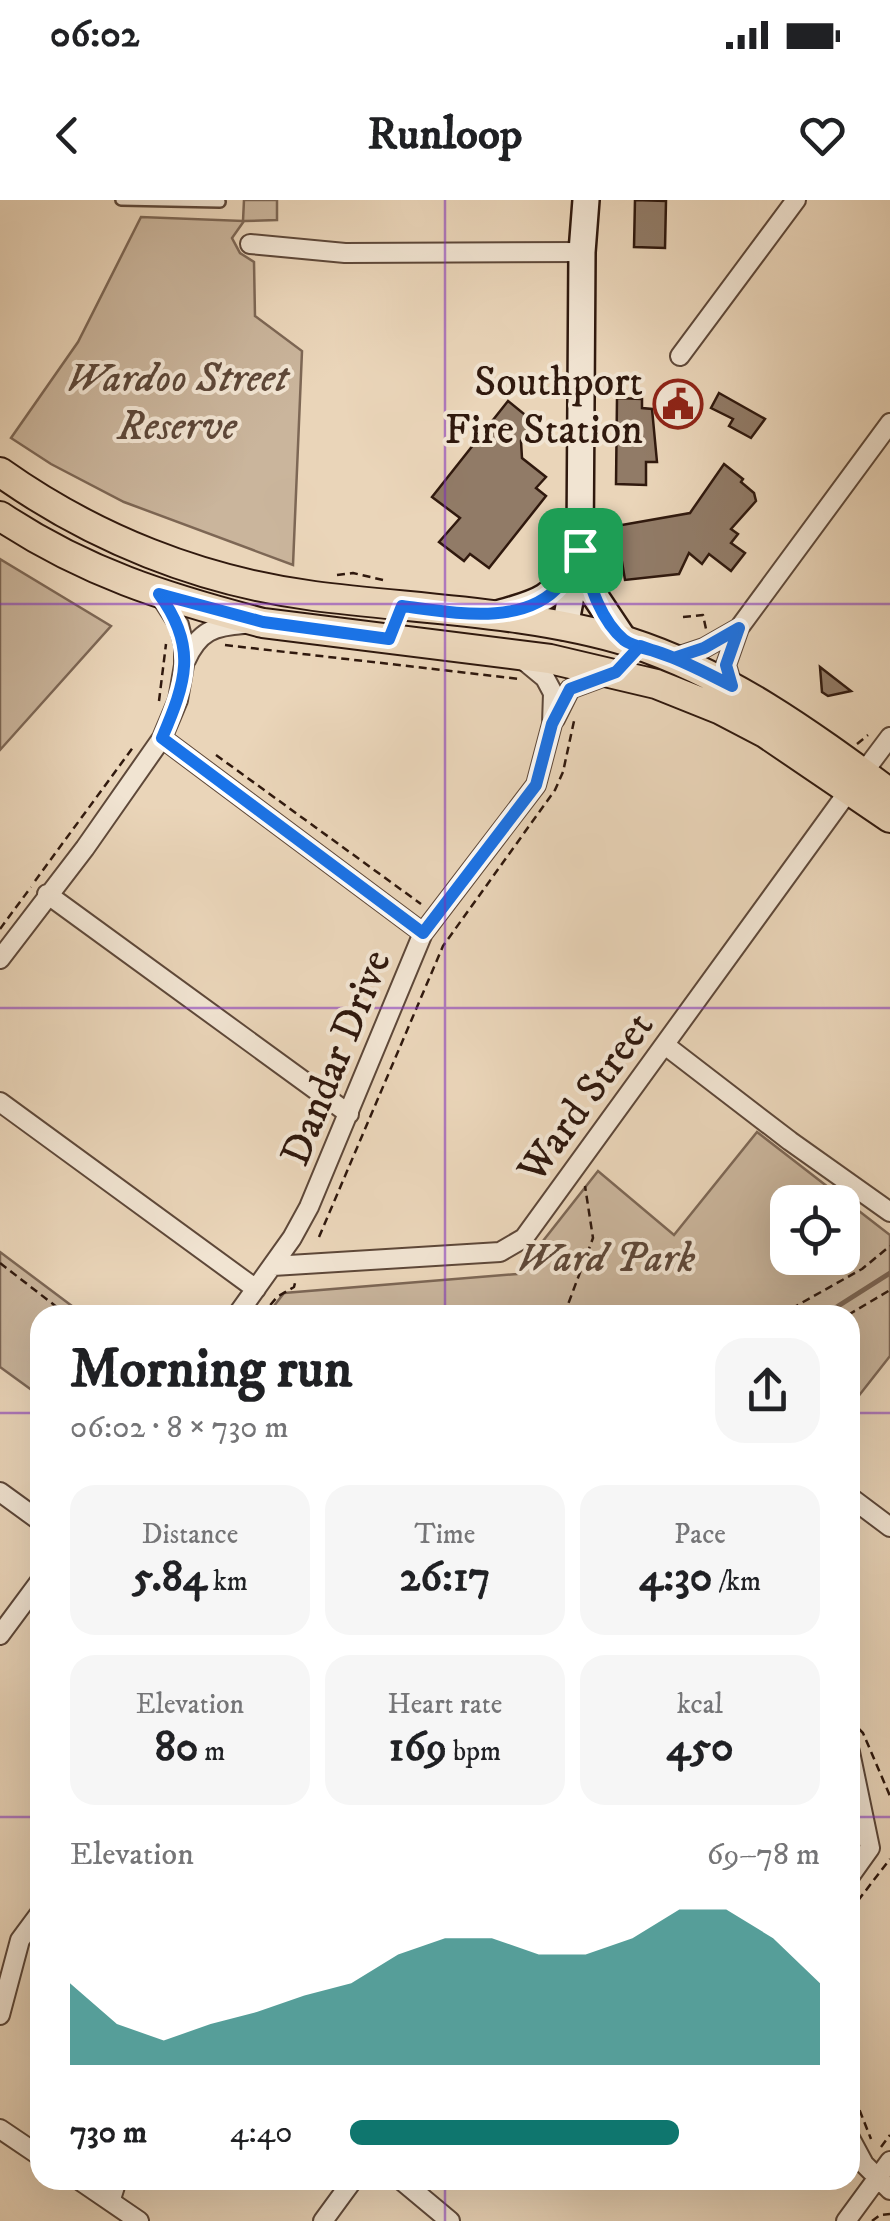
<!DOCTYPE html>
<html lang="en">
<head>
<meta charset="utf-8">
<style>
  :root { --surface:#fff; --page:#f6f6f6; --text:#202124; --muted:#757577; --accent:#0f766e }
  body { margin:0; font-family:"IM FELL DW Pica",serif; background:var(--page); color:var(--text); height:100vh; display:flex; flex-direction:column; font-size:38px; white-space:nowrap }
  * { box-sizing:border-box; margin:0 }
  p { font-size:32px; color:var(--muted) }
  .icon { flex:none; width:55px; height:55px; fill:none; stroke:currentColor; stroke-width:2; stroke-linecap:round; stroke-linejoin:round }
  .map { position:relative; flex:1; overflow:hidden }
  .panel { position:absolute; left:30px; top:1105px; width:830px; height:885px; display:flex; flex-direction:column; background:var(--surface); border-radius:30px; box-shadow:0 10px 40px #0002 }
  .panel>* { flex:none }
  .buttons { position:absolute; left:770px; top:985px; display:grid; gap:20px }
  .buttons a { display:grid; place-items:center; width:90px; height:90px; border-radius:20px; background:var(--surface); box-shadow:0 10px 40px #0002; font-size:50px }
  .pin { position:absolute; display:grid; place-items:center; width:85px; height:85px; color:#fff; margin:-42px; border-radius:20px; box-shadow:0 5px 15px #0006 }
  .round { display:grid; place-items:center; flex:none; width:105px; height:105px; border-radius:30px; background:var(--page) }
  .head { display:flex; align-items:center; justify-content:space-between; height:170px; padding:0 40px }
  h1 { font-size:55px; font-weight:700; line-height:75px }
  .metrics { display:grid; grid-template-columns:repeat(3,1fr); gap:15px; height:170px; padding:10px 40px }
  .metrics div { display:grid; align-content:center; border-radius:25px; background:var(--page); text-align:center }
  .metrics b { font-size:42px; font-weight:700 }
  .metrics small { font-size:28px; font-weight:400 }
  .metrics p { font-size:28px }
  .chart { height:280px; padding:20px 40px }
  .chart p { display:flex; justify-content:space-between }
  .chart svg { width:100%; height:180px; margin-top:10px; fill:var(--accent); opacity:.7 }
  ul { padding:0 40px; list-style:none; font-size:32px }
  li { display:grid; grid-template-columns:160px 120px 1fr; align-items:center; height:75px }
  li i { height:25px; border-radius:12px; background:var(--accent) }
  .status { display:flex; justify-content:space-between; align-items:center; height:70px; padding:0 50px; background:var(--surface); direction:ltr }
  .status svg { height:28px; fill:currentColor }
  header { display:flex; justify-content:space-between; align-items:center; height:130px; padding:0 40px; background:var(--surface); font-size:45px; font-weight:700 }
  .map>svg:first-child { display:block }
  .green { fill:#cab59c; stroke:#7d6755; stroke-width:2.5; fill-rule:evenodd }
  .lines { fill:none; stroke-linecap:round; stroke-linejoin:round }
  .stream { stroke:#7a6352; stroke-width:5 }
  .building { fill:#917b67; stroke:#30190e; stroke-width:2.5 }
  .lane-casing { stroke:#5e4839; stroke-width:14 }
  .street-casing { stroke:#5e4839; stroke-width:22 }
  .secondary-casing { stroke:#30190e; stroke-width:30 }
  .primary-casing { stroke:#30190e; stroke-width:32 }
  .path { stroke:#30190e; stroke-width:2.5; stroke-dasharray:8 5; stroke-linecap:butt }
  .lane { stroke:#f1e4d2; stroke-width:9 }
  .street { stroke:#f1e4d2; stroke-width:18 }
  .secondary { stroke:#f1e4d2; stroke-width:25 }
  .primary { stroke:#ead5b9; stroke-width:28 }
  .route-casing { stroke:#fff; stroke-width:20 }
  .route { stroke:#1a73e8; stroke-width:12 }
  .grid { fill:none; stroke:#7b2cbf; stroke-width:2.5; stroke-opacity:0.55 }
  .labels { text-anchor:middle; stroke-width:8; stroke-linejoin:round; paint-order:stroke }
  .park-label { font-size:42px; font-style:italic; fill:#5e4839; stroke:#f1e4d2 }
  .poi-label { font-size:42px; fill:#30190e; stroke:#f1e4d2; text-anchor:end }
  .street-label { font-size:42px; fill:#30190e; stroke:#f1e4d2 }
</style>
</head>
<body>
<div class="status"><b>06:02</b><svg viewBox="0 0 49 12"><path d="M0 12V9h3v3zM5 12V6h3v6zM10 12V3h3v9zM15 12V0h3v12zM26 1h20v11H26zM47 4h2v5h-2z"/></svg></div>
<header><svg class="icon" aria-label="back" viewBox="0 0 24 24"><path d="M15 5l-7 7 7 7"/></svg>Runloop<svg class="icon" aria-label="heart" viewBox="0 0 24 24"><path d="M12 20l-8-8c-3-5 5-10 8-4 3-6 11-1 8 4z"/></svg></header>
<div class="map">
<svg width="890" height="2021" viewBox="0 0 890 2021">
  <rect width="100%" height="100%" fill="#ead5b9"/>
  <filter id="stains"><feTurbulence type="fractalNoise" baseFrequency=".002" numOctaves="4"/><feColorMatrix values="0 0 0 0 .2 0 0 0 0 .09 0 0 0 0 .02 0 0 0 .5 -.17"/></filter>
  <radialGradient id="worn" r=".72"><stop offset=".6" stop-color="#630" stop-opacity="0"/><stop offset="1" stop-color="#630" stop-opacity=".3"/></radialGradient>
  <!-- green -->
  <path class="green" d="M244,0H277V20L244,21L232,38L240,53L254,62L255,116L302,151L293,365L124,302L51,264L11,238L78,142L141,17L243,21Z
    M0,359L111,426L0,550Z
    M757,932L890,1035V1156L850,1207V1115H267L284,1093L517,1074L598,971L674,1035ZM788,1002H842V1058H788Z
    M0,1052L84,1115H40V1196L0,1167Z"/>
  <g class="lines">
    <!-- stream -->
    <path class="stream" d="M824,1115L890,1073"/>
  </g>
  <!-- building -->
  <path class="building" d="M635,0L666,1L665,48L634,47Z
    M719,193L765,219L751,238L729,226L733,219L711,208Z
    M617,198L642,199V208L652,209L657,262H646V285L616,284Z
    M508,201L535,223L521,241L522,258L546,277L536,288L546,296L489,368L470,354L464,361L439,342L460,318L432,297Z
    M724,264L743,279L741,282L754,293L756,301L731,329L738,334L731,343L745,353L731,371L709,354L702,364L689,353L679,374L625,380L616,326L690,313Z
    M820,467L851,491L828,496L822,492Z"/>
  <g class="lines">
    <!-- lane casing -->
    <g class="lane-casing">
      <path id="lane" d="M121,0L220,2"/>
    </g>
    <!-- street casing -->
    <g class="street-casing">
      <path id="street" d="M250,44L345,53L582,52
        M680,156L796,0
        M674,458L704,448L739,428
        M186,460C199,431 214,426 244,424
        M732,485L726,465L739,428L890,223
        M555,519L570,489L608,475
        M162,538L423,733
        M863,573L890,537
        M47,694L349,914
        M0,759L85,648L162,538L178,500L184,465V445L179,425L159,394
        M665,845L790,941L890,1012
        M0,902L256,1089
        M273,1066L500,1052L524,1038L850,589
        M237,1115L292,1038L309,1007L423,733L536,585L552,524L553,493L545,478L522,459
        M0,1292L40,1321
        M850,1297L890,1327
        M0,1435L40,1381
        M850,1552L870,1648L850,1676
        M0,1815L20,1740L40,1713
        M0,1929L40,1956
        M850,1938L864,1964L890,1990
        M79,1980L139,2021
        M401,1980L450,2021
        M111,1999L117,1980
        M323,2021L353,1980
        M846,2021L890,1961"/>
    </g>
    <!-- secondary casing -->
    <g class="secondary-casing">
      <path id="secondary" d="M582,354L593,393L625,441
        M494,415C534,403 552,402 573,363
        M565,427L580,349L582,52L586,0"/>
    </g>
    <!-- primary casing -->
    <g class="primary-casing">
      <path id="primary" d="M0,272C93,338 200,381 314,396C415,409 532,412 629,442C728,474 807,532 890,593
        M0,316C84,372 166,398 263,423L550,459L656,484L721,510L765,533L890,618"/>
    </g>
    <!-- path -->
    <path class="path" d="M337,375L353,373L383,380
      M683,417L703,415L706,429
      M225,445L520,479
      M159,501L166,444
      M857,544L868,535
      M216,555L421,704
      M35,681L134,546
      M0,729L31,687
      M319,1037L443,746L555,590L563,572L574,521
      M0,1063L67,1115
      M262,1115L277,1097L294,1087L295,1083
      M564,1115L593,1038L585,986
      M780,1115L862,1069L890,1046
      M848,1115L890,1090
      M850,1520L863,1533L890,1596
      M850,1711L890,1659
      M850,1886L871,1939
      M881,1947L890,1935
      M872,2021L880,2015L890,2014"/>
    <!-- lane -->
    <use href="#lane" class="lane"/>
    <!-- street -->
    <use href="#street" class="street"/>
    <!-- secondary -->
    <use href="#secondary" class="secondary"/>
    <!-- primary -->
    <use href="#primary" class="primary"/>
  </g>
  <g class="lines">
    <!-- route casing -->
    <g class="route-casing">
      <path id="route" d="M580,350C574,360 569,375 561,384C524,428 451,412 402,406L389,439L263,422L159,394C198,447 186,482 162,538L423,733L536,585L552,524L570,489L616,472L640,446L674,458L704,448L739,428L726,465L732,486C709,474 686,462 661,453C650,449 633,447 624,440C598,418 589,380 580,350"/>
    </g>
    <!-- route -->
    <use href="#route" class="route"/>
  </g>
  <!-- grid -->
  <path class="grid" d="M445,0V1115M0,404H890M0,808H890M0,1213H40M850,1213H890M0,1617H40M850,1617H890M445,1980V2021"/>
  <!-- icons -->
  <defs>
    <g id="civic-ring" transform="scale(2.5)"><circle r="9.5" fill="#f1e4d2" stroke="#8f2418" stroke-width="1.5"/><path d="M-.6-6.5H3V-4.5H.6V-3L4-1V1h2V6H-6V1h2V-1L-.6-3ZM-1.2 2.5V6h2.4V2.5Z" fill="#8f2418"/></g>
  </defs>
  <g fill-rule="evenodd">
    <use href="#civic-ring" x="678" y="204"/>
  </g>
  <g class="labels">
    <!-- park labels -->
    <g class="park-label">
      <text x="177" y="191">Wardoo Street<tspan x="177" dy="48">Reserve</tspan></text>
      <text x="606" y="1071">Ward Park</text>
    </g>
    <!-- poi labels -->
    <g class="poi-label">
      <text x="643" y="195">Southport<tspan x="643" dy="48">Fire Station</tspan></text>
    </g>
    <!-- street labels -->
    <g class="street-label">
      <text transform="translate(334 857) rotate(-68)" y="15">Dandar Drive</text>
      <text transform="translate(584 896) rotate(-54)" y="15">Ward Street</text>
    </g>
  </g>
  <rect width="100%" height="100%" filter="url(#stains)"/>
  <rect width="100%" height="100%" fill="url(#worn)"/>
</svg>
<div class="buttons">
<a><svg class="icon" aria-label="locate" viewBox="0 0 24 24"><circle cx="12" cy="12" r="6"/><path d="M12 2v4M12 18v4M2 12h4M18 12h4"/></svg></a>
</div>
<div class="pin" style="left:580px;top:350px;background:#1e9e55"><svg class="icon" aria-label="arrive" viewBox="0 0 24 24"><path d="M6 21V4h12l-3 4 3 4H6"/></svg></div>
<section class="panel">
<div class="head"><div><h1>Morning run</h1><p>06:02 · 8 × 730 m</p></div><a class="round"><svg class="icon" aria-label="share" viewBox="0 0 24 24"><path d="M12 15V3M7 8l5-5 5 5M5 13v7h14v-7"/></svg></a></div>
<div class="metrics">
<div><p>Distance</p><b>5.84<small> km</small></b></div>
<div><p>Time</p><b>26:17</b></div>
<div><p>Pace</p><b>4:30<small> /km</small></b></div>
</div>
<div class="metrics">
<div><p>Elevation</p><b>80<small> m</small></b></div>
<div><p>Heart rate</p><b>169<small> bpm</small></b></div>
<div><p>kcal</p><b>450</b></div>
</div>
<div class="chart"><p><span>Elevation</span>69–78 m</p>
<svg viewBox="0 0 160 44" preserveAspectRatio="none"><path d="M0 44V24L10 34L20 38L30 34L40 31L50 27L60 24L70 17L80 13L90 13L100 17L110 17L120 13L130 6L140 6L150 13L160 24V44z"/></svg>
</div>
<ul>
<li><b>730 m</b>4:40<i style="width:70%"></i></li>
</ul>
</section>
</div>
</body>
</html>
